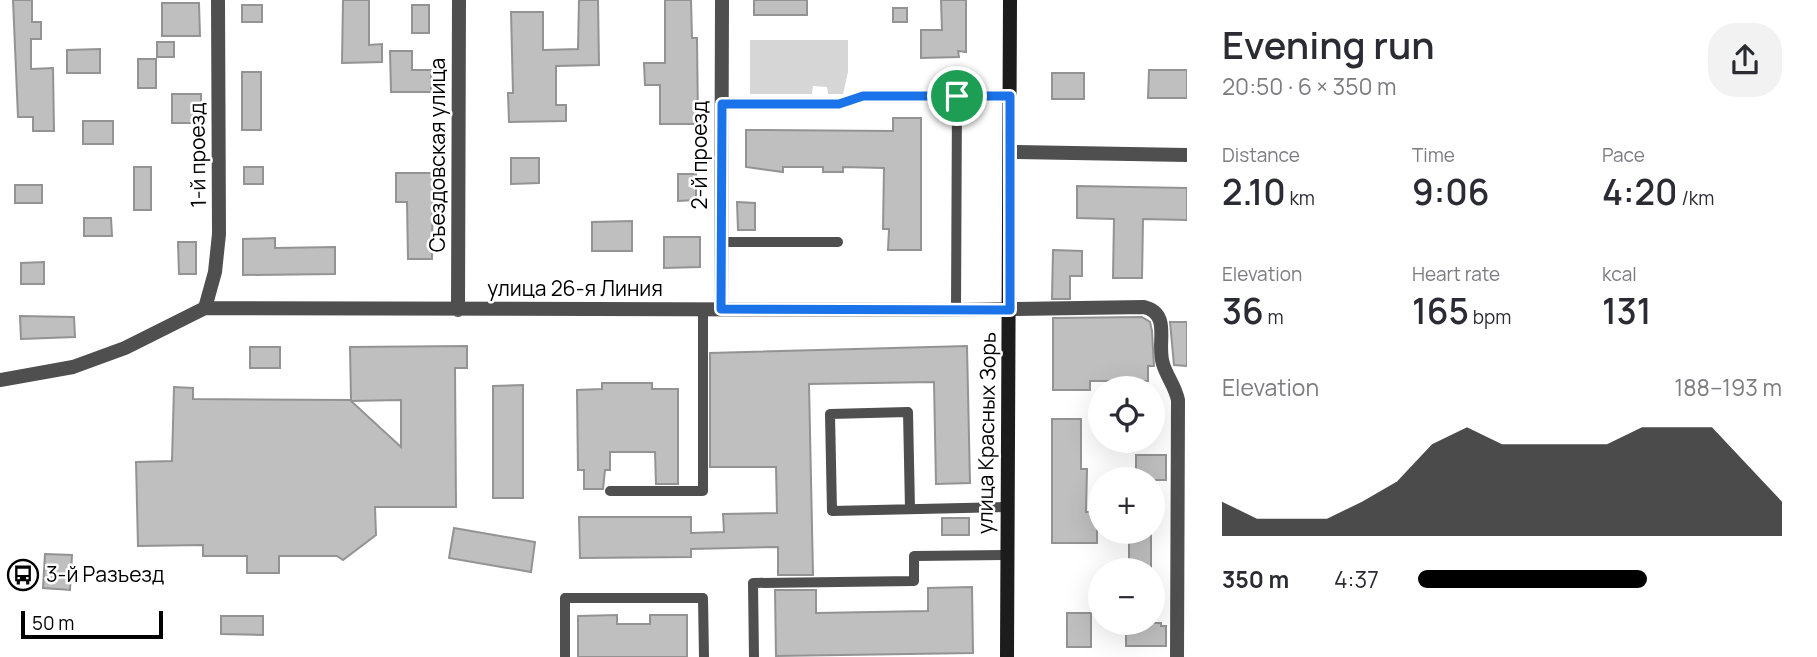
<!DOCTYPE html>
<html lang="en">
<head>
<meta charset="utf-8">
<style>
  :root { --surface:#fff; --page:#f2f2f3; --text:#2b2b33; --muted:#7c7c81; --accent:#000 }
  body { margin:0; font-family:Manrope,sans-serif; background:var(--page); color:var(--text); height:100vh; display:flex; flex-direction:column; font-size:26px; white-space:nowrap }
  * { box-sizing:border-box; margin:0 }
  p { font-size:23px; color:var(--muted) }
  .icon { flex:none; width:38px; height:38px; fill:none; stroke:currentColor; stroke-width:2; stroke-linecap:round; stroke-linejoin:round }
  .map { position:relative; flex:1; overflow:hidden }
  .side { display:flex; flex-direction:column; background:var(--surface); width:630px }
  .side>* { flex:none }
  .controls { position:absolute; left:1088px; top:376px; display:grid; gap:14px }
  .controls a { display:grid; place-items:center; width:77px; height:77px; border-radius:50%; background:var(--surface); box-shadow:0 7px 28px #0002; font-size:35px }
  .scale { position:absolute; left:21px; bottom:18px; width:142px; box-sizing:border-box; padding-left:7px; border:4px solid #000; border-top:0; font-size:19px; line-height:24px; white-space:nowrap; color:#000; -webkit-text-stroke:5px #fff; paint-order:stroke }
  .pin { position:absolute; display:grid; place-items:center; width:60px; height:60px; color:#fff; margin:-30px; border:4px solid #fff; border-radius:50%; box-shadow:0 2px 7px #0007 }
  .round { display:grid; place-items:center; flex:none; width:74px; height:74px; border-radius:28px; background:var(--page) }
  .headline { display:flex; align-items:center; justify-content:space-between; height:119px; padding:0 35px }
  h1 { font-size:38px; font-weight:600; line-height:52px }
  .stats { display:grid; grid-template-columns:repeat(3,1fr); gap:10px; height:119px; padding:7px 35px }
  .stats div { display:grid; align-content:center }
  .stats b { font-size:35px; font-weight:600 }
  .stats small { font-size:19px; font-weight:400 }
  .stats p { font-size:19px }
  .chart { height:196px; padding:14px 35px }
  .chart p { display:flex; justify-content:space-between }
  .chart svg { width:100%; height:126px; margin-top:7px; fill:var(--accent); opacity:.7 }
  ul { padding:0 35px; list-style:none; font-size:23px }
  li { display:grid; grid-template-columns:112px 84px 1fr; align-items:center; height:52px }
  li i { height:18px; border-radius:9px; background:var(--accent) }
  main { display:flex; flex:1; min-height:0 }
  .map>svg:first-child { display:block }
  .green { fill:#d6d6d6 }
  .building { fill:#bfbfbf; stroke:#939393; stroke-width:2; fill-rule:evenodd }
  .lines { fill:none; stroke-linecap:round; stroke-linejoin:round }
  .lane { stroke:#4f4f4f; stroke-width:10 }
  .street { stroke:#4f4f4f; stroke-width:14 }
  .secondary { stroke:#1c1c1c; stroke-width:14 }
  .route-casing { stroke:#fff; stroke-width:14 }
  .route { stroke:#1a73e8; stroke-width:9 }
  .labels { text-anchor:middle; stroke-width:5; stroke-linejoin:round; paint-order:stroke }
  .street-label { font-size:21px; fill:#000; stroke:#fff }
  .poi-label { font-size:21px; fill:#000; stroke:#fff; text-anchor:start }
</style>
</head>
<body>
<main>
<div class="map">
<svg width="1187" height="657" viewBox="0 0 1187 657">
  <rect width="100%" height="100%" fill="#fff"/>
  <!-- green -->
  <path class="green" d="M750,40H848V72L843,94H828L827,87L813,86L812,94H750Z"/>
  <!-- building -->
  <path class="building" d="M13,0H32V22H41V39H31V69L53,68L54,131H33V117H18Z
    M343,0H369V45L382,44V62L342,63Z
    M579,0H598L599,65L556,66V105H566V121L509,122L508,93H513L511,12H543V50L578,49Z
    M665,0H691L692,38H697L698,124H660V85H645L644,63H665Z
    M754,0H807V15H754Z
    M941,0H966V52L958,51L959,57L921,58V30H942Z
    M162,3H199L200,36H162Z
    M242,5H262V22H242Z
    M412,5H429V33H412Z
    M893,8H907V22H893Z
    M157,42H174V57H157Z
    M100,49V73H67V50Z
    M390,51H412V70H431V92H391Z
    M138,59H156V88H138Z
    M1149,70H1187V98H1148Z
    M242,72H261V130H242Z
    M1052,73H1084V99H1052Z
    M172,94H201V123H172Z
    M893,118H921V250H888L889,229H883L884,168L843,167V172H823V167H783V172L746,167V130L893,131Z
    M83,121H113V144H83Z
    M511,158H539V183L511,184Z
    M134,167H151V210H134Z
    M244,167H263V184H244Z
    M396,173H433L432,259H408L407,202H396Z
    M678,174H696V200L678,201Z
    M15,185H42V203H15Z
    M1077,186L1187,188V220L1143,219L1142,278H1113L1114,219L1077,218Z
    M737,202L755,203V230H738Z
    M84,218H111L112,236H84Z
    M632,221V251H592V222Z
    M664,237H700V267L664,268Z
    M275,238V248L335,247V274L243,275V239Z
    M178,242H196V274H179Z
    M1053,250L1082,251V276H1070V299H1052Z
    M44,262V284H21V263Z
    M20,316L74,317L75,337L21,339Z
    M1142,317L1150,322L1152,331L1154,366H1148V381H1090V390H1053V318Z
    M1170,322H1187V366L1174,365Z
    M467,346V368H455L456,507H375L376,535L343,560L337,556H279V573H247V556H203V545L138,546L136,462L172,461L174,387L193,388V399L351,400L350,347ZM401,400V447L351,401Z
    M967,346L970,483L936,484L934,382L809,384L813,575H778V547L691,549V557L580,558L579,517H691V533L724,532L723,514L777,513L776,467H710V353Z
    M250,347H280V368H250Z
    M602,383H652V389H678V484H656L655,452H610V470H605L603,489H584V470H578L577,390L602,389Z
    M523,385V498H493V386Z
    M1052,419H1081V469H1087L1086,512H1097V543H1052Z
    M1136,455H1166V480H1136Z
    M942,518H969V535H942Z
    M454,528L535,542L531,572L449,558Z
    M1129,532H1151V570H1129Z
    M45,554L72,555L70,590L43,588Z
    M972,587L973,653L776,656L775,590H816V613L928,611V588Z
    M1067,613H1091V647H1067Z
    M617,615V624H650V615H687V657H578V616Z
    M221,616H263V635L221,634Z
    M1126,623H1161V626H1166V646H1126Z"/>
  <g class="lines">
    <!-- lane -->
    <path class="lane" d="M722,104H839L863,96H1010
      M721,242H838
      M956,310L957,96
      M610,491H703V309
      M910,509L908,412L830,414L832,511L1007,507
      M565,657V598H703L704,657
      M754,657L753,583L914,581V556L1006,555"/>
    <!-- street -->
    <path class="street" d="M1010,152L1187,155
      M205,308L215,272L219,234L218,0
      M721,309L722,0
      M458,310L459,0
      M0,380L73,367L125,348L205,308L956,310L1144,307C1172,314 1156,343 1163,364C1167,377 1175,386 1178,400L1177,657"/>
    <!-- secondary -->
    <path class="secondary" d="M1007,657L1010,0"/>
  </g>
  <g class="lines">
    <!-- route casing -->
    <g class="route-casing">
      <path id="route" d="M863,96H1010V310L721,309L722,104H839Z"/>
    </g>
    <!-- route -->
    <use href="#route" class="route"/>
  </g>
  <!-- icons -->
  <defs>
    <g id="bus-ring" transform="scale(1.575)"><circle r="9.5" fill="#fff" stroke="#000" stroke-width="1.5"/><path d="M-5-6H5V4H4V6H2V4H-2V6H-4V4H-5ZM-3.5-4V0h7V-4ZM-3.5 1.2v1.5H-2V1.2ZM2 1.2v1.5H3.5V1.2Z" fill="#000"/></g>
  </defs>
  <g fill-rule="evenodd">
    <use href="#bus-ring" x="23" y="575"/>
  </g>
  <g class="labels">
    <!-- street labels -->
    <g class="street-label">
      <text transform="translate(198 155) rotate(-91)" y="7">1-й проезд</text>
      <text transform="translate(438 155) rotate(-90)" y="7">Съездовская улица</text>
      <text transform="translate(700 155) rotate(-90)" y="7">2-й проезд</text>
      <text x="575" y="296">улица 26-я Линия</text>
      <text transform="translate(987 433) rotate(-89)" y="7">улица Красных Зорь</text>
    </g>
    <!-- poi labels -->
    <g class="poi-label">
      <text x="46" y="582">3-й Разъезд</text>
    </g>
  </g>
</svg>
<div class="controls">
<a><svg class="icon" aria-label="locate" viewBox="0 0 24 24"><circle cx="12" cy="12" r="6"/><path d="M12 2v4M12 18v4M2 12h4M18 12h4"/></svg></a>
<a>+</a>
<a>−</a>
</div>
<div class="scale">50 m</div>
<div class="pin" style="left:957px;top:96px;background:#1e9e55"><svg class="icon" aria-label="arrive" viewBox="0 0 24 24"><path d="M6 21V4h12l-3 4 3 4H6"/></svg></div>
</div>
<section class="side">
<div class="headline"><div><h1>Evening run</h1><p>20:50 · 6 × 350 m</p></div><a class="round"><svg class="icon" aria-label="share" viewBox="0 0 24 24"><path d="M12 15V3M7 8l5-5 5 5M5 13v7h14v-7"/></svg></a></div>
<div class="stats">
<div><p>Distance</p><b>2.10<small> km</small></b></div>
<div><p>Time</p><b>9:06</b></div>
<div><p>Pace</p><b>4:20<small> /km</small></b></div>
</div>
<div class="stats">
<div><p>Elevation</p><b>36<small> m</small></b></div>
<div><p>Heart rate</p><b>165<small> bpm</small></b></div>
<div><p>kcal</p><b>131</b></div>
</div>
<div class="chart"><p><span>Elevation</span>188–193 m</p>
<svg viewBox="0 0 160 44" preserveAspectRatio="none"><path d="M0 44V32L10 38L20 38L30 38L40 32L50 25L60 12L70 6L80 12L90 12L100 12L110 12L120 6L130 6L140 6L150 19L160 32V44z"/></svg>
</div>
<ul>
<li><b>350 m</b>4:37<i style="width:63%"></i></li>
</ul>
</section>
</main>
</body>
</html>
